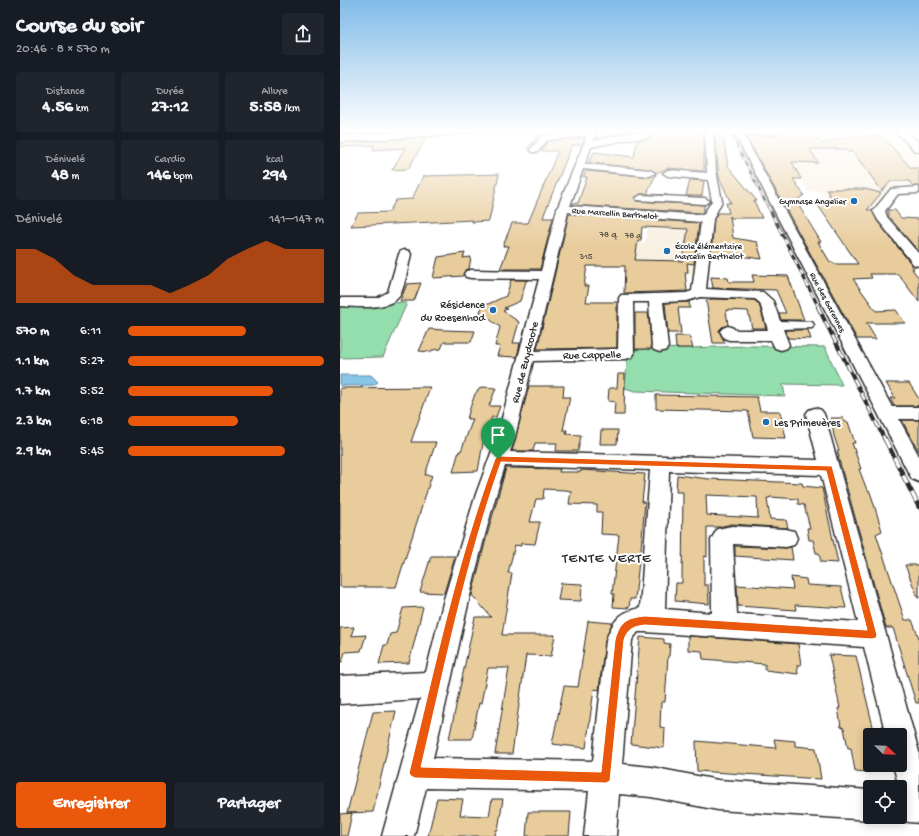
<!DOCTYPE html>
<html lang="fr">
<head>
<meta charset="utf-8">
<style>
  :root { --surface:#171b24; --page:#20242c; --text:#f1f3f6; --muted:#9ea1a6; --accent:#ea580c }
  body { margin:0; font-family:"Gochi Hand",sans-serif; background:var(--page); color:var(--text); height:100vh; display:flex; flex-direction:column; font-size:15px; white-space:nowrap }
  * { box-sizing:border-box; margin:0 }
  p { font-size:13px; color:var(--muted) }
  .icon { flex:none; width:22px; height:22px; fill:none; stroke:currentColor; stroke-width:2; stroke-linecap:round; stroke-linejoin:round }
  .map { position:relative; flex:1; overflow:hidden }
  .panel { display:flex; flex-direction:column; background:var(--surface); width:340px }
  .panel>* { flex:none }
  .needle { width:26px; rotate:113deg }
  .controls { position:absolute; left:523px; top:728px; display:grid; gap:8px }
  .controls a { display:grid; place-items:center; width:44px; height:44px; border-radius:4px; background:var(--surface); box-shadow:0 2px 10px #0003; font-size:20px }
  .pin { position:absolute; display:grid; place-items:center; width:34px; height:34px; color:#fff; margin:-41px -17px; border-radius:50% 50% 50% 0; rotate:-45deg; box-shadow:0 0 4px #0007 }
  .pin .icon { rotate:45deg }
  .round { display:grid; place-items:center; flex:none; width:42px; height:42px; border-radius:4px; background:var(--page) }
  .overview { display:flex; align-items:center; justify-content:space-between; height:68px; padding:0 16px }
  h1 { font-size:22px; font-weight:700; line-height:30px }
  .figures { display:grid; grid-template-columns:repeat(3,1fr); gap:6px; height:68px; padding:4px 16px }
  .figures div { display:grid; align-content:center; border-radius:4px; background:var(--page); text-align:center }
  .figures b { font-size:17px; font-weight:700 }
  .figures small { font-size:11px; font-weight:400 }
  .figures p { font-size:11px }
  .chart { height:112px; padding:8px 16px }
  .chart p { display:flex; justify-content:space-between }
  .chart svg { width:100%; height:72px; margin-top:4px; fill:var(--accent); opacity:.7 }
  .primary-button { display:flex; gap:8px; margin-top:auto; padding:8px 16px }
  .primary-button a { flex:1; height:46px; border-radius:4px; background:var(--accent); color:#fff; font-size:16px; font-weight:700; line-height:46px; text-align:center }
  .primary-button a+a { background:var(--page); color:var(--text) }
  ul { padding:0 16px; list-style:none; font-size:13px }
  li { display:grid; grid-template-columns:64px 48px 1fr; align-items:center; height:30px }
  li i { height:10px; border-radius:5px; background:var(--accent) }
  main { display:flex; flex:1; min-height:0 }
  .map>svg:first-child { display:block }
  .built { fill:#f8f0e1 }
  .green { fill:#94ddac; stroke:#60846c }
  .water { fill:#87c6e7; stroke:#62889c }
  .building { fill:#e8cc9c; stroke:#2b2b2b; fill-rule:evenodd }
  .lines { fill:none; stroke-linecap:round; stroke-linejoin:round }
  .minor-casing { stroke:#2b2b2b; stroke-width:3 }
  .major-casing { stroke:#2b2b2b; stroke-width:3 }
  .minor { fill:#fff; fill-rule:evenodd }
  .major { fill:#fff; fill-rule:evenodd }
  .rail-far3-casing { stroke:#2b2b2b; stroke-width:2.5 }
  .rail-far2-casing { stroke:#2b2b2b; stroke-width:3 }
  .rail-far1-casing { stroke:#2b2b2b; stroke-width:4 }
  .rail-casing { stroke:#2b2b2b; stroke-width:5 }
  .rail-far3 { stroke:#fff; stroke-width:1.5; stroke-dasharray:5; stroke-linecap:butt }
  .rail-far2 { stroke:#fff; stroke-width:2; stroke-dasharray:6; stroke-linecap:butt }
  .rail-far1 { stroke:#fff; stroke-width:2.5; stroke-dasharray:8; stroke-linecap:butt }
  .rail { stroke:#fff; stroke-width:3.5; stroke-dasharray:10; stroke-linecap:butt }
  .route { fill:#ea580c; stroke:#fff; fill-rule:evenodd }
  .poi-dot { fill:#1f6fb2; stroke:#fff; stroke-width:1.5 }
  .labels { text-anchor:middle; stroke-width:4; stroke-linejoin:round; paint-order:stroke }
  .far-poi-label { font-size:9px; fill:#2b2b2b; stroke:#fff; text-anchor:end }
  .far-street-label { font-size:9px; fill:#2b2b2b; stroke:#fff }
  .number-label { font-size:9px; fill:#5a5347 }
  .poi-label { font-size:11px; fill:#2b2b2b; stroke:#fff; text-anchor:end }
  .street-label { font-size:11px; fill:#2b2b2b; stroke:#fff }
  .near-neighbourhood-label { font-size:14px; letter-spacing:1px; fill:#2b2b2b; stroke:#fff }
</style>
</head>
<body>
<main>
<section class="panel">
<div class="overview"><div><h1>Course du soir</h1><p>20:46 · 8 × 570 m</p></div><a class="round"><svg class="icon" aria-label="share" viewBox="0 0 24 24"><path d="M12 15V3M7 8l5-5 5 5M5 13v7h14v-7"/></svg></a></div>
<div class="figures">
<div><p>Distance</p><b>4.56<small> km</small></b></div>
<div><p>Durée</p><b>27:12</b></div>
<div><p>Allure</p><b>5:58<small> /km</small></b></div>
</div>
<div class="figures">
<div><p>Dénivelé</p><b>48<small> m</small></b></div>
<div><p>Cardio</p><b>146<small> bpm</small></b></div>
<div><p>kcal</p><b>294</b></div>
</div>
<div class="chart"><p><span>Dénivelé</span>141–147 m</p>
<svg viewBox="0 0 160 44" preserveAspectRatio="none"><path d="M0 44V11L10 11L20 17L30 27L40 33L50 33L60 33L70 33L80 38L90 33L100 27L110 17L120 11L130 6L140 11L150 11L160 11V44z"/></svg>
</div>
<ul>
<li><b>570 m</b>6:11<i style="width:60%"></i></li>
<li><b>1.1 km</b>5:27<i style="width:100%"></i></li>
<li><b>1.7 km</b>5:52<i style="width:74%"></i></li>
<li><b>2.3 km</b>6:18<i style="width:56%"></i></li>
<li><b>2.9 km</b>5:45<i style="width:80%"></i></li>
</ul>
<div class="primary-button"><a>Enregistrer</a><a>Partager</a></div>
</section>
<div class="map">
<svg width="579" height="836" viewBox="0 0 579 836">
  <rect width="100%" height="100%" fill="#fff"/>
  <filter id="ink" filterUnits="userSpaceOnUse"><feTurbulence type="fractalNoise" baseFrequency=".025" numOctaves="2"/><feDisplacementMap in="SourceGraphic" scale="8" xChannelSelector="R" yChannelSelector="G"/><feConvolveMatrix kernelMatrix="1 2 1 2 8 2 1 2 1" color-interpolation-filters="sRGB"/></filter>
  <g filter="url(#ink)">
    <!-- built -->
    <path class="built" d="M436,130H553L579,157V187L560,184V187L548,190L533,207L531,211L495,213L483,191H468L444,150Z
      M355,224L360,225V230L354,275L294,274L297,243H305L308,229L310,227Z"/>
    <!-- green -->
    <path class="green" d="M0,300L67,303L43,357L0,358Z
      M408,346L485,347L502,385L443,384L445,396L295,391L285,388L288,350Z"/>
    <!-- water -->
    <path class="water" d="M0,375H31L38,382L34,385L0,386Z"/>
    <!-- building -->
    <path class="building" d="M6,130H49V132L4,134Z
      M202,130H240L202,135L187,149Z
      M257,130H297V132H290L255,139Z
      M299,130H352L353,132L364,133V171L328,168L316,173L310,169L249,163L254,152L294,157L297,140H306L311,135L309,132H299Z
      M374,130H382L388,166L417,201H414L422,218H390V216L393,238L417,242L422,259L385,254V256H371L374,219L378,213H389L386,203H391L379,177Z
      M440,130H471L481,144L510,136H542L571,168H579V186H573L569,181H551L542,191L513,152H508L506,149H470L478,163L452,162L461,179H453L464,195L456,201L481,242H478L490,262H493L494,264H518L475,201H493L486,189H525L541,193L527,210H532L537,221L572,265H571L574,269H572L579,278V302L558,274H530L532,278L513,279L536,311L556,310L565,323H526L536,339H517L406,136H435L440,132Z
      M87,137L68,169L52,170L65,148L33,150L34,145L0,147L1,143Z
      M245,138L242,145H233L230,150L205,212L203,218H213L200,269H160L169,246H163L172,223H188L218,151H201L208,141Z
      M246,171L310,177L316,174L307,194L327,195L301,194L295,198L296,201L364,205V210L362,213L232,205L233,203H238L247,177H243Z
      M159,174L149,221L132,222L133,220L11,226L18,213L49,212L56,200L72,199L83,176Z
      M350,180L364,181L362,196H346Z
      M548,210H555L561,218L579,219V252L548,216Z
      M229,214L359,223L354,264L347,263L348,272H345L347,291L284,293L285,266H247L244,286H249L246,302H277V348L197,349ZM302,227L348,229L343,261L295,260L298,240H301Z
      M125,253L123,258L131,257L129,269L125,270L123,276L93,278L98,257Z
      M412,275L448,276L464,320H441L439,313H446L436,290L373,288L371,277L388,278L389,282H414Z
      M171,280H188L186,281L180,301L164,308L167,309L163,311L179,322L173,343H180L177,357L157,356L160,346H155L160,327L140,312L143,304H148L166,296Z
      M81,283L74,301H60L67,284Z
      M371,299L414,300L419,304L426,328H412L408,311L386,310L388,325L382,327L379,331L385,343H373L366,300H371Z
      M349,302L350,308H338L341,333H328L325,303Z
      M295,313H308L312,349H295Z
      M89,329L103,330L135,331L131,342H104L101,349L92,350L91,352L79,351Z
      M445,330H468L471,339L448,338Z
      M335,336H349L353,348H336Z
      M278,374H285L284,415H274L275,402L268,401L269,388H277Z
      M546,383H569L579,399V406H554L550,398H555Z
      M189,386H224L223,397H230L223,430H227L226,434L241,435L238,451H216L217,443H195L193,451H172Z
      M90,387L71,442H96L85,475H92L56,587H0V388Z
      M141,387L156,388L149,406H160L156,417H152L143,443L138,471L113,472L119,451H121L133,419H127L130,408L135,394Z
      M316,395L417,397L420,411H440L446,438L413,437L408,411L316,409Z
      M491,418H503L504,422H508L515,443H512L521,469H519L527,490L530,492L533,501L542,531L536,534L565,620H572L579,638V703H576L553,628H546L498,456L499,457L497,451H499L494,436Z
      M562,420H579V451L567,430Z
      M261,430H278L277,444H260Z
      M166,468L220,469L219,472H241V470L305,474L302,502H305L300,561H299L295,599H290L289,608L273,607L274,594H272L279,535L261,534L262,512H257V505L229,504L231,491L225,490L204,489L203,499H196L190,522H200L195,544L181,543V546L175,545L168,573H172L162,635H215L211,656L186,655L172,754H155L169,668H148L141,703H139L132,739H109L135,617H151L132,595L146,539Z
      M337,475L369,479L462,483L463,486L482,488L498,563L481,562L479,553H476L473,540H469L467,528H470L464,505L458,504V499L430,497V498H427L430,519L446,520L448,528L392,524L378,527H367V557L364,556V585H368L369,604L335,601L336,583H342L343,492H336ZM366,495L417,497L418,518L367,515Z
      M395,546L446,548L451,547L453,560L395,556Z
      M91,556H115L104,593L80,592Z
      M565,565H579V598H578Z
      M451,577L466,579L467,585L501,587L506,608L455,605L456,610L398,606L397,585L453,589Z
      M221,583L242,584L241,601L218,600Z
      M83,607L69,663L39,664L44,645H47L50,634L56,633L63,608Z
      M248,621L272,623L265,640L259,690L254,689L246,748L212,744L224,686L238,687Z
      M14,627L11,636L26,635L21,651L5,652L2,662H0V628Z
      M348,636L458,644L461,665H457L458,674L425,670V664L363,659L362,651L348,650Z
      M300,637L324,639V643L330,644L329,656H328L325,702H321L320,727L325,728L324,748L291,744Z
      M489,655L516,656L535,735H530V772L515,771L511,748H508L504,728L501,727L498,708H500Z
      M56,711L33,812L7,813L33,712Z
      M434,739L455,741V746L476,748L481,779L357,771L356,741L436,748Z
      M97,798L123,799L120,815L149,816L152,799H163L158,830H156L155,836H88Z
      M188,812H231L229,836H186Z
      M12,813L7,836H0V814Z"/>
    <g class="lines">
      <!-- minor casing -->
      <g class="minor-casing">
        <path id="minor" d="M98,130H133L129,133L0,142V136Z
          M248,130H256L253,141L290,133H309L310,135L306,138L290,139L251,147L245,164L310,170L315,173L310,176L243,169L230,206L363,215L372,201L368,180L328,176L323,173L328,170L367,173L365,130H373L376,171L382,201L373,219L366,289L423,292L433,301L440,321L472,322L474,325L472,328L443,329L449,345L447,348L441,350L435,348L431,340H389L384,338L380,331L383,328L388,326L393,328L395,330H428L420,303L415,299L360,297L347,301L323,302L328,347L326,350L320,352L314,350L312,347L309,302H293L294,354L292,357L286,359L193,361L175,437L170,452L478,460L466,414L469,410L475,408L481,410L484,414L579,752V823L560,821L549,817H560V787H559L553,765H560V735H546L524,647L305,632H298L292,640L282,764L311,767L378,780L530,790V817H538L530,820L378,810L311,797L279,794L276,836H244L249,791L86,788L74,836H42L80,699L0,704V676L86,672L104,599L136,494L157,437L199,279L131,278L126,277L124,274L126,271L131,270L201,271L217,209L247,136L207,140L198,152H192L190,150L202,136ZM228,212L361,222L352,291L346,293L281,295L279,298L278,349L195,351ZM165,466L310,470L300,608C279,612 273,621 266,640L253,761L93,758C117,661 134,562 165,466ZM329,471L481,475L518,622L397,614L393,544L446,547L454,545L457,538L454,531L446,529L392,526L377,529L371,540L372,613L325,609Z
          M393,130H438L439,131L435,134H403L552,407H579V419H559L579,456V482L572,479L569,474Z
          M579,187V193L558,194L545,211L547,217L579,254V266L574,265L538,220L533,211L551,189Z
          M301,195L365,198L370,201L365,204L297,200L296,198Z
          M65,250L69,251L71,254C68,267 66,281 61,293C54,311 15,307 0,306V298H37L48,292L59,254L61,251Z"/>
      </g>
      <!-- major casing -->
      <g class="major-casing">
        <path id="major" d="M554,130H565L579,143V152L575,151Z"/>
      </g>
      <!-- minor -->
      <use href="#minor" class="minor"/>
      <!-- major -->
      <use href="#major" class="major"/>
      <!-- rail-far3 casing -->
      <g class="rail-far3-casing">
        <path id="rail-far3" d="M389,130L428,207"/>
      </g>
      <!-- rail-far2 casing -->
      <g class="rail-far2-casing">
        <path id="rail-far2" d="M428,206L479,308"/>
      </g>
      <!-- rail-far1 casing -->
      <g class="rail-far1-casing">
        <path id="rail-far1" d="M478,307L545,440"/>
      </g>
      <!-- rail casing -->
      <g class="rail-casing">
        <path id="rail" d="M545,439L579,507"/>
      </g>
      <!-- rail-far3 -->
      <use href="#rail-far3" class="rail-far3"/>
      <!-- rail-far2 -->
      <use href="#rail-far2" class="rail-far2"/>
      <!-- rail-far1 -->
      <use href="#rail-far1" class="rail-far1"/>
      <!-- rail -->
      <use href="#rail" class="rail"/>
    </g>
  </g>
  <!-- sky -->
  <linearGradient id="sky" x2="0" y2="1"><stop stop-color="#81bbe8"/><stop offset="0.53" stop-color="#fff"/><stop offset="1" stop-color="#fff" stop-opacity="0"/></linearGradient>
  <rect width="579" height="247" fill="url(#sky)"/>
  <!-- route -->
  <path class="route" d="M158,456L492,466L537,635L536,638L532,639L305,625C294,626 287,629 284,640L270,781L266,783L75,778L71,776L69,773C95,667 117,561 155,459ZM161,462L486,471L527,630L305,616C286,618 280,622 275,640L261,772L81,767C105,665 126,561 161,462Z"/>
  <!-- markers -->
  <g class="poi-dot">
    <circle cx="514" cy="201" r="4"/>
    <circle cx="327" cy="251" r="4"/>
    <circle cx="153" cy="310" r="4"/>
    <circle cx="426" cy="422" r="4"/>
  </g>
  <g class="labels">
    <!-- far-poi labels -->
    <g class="far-poi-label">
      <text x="506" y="204">Gymnase Angelier</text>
      <text x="335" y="249" text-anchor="start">École élémentaire<tspan x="335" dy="10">Marcelin Berthelot</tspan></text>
    </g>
    <!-- far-street labels -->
    <g class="far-street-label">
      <text transform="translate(275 213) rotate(4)" y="3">Rue Marcellin Berthelot</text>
      <text transform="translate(488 302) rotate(62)" y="3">Rue des Garennes</text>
    </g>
    <!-- number labels -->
    <g class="number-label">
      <text x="268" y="237">78 q</text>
      <text x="293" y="238">78 a</text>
      <text x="246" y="259">315</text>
    </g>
    <!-- poi labels -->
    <g class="poi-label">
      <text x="145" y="308">Résidence<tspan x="145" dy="13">du Roesenhod</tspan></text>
      <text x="434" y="426" text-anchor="start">Les Primevères</text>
    </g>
    <!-- street labels -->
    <g class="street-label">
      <text transform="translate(252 354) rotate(-1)" y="4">Rue Cappelle</text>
      <text transform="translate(184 362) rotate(-76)" y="4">Rue de Zuydcoote</text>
    </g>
    <!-- near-neighbourhood labels -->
    <g class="near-neighbourhood-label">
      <text x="267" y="562">TENTE VERTE</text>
    </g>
  </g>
</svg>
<div class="controls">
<a><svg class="needle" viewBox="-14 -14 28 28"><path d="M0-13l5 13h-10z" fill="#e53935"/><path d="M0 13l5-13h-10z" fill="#9ea1a6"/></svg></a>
<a><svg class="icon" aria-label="locate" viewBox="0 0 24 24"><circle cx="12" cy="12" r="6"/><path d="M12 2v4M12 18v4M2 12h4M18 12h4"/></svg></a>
</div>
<div class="pin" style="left:158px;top:459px;background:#1e9e55"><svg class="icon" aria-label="arrive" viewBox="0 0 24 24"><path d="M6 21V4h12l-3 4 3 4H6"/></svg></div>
</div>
</main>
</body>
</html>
